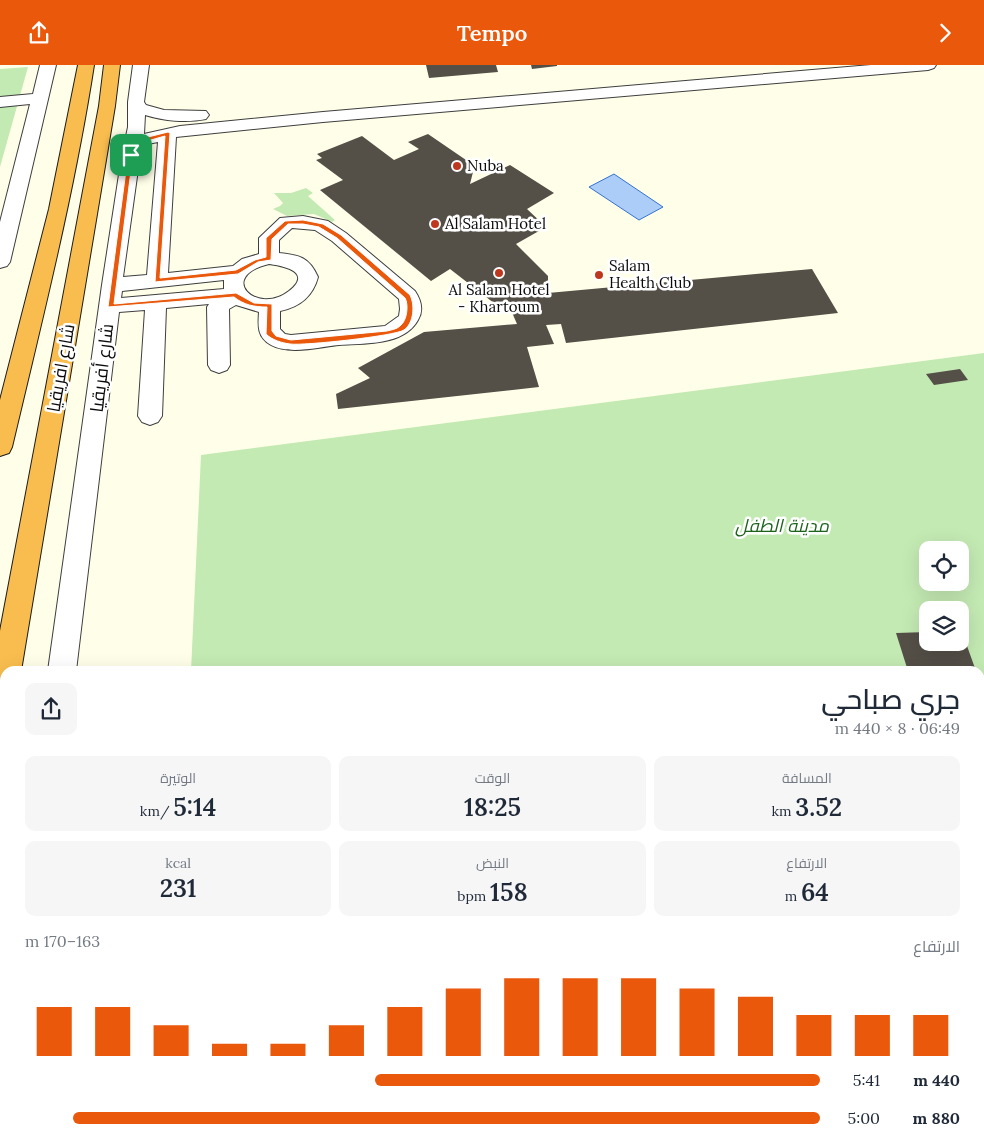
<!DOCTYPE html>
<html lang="ar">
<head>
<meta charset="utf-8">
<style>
  :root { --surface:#fff; --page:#f6f6f7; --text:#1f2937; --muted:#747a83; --accent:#ea580c }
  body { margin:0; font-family:Lora,Cairo,serif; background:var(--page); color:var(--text); direction:rtl; height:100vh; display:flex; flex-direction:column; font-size:19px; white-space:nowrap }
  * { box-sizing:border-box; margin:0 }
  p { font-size:16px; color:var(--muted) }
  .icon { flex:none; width:28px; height:28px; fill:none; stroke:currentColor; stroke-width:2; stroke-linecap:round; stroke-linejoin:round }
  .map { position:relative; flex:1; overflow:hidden; direction:ltr }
  .panel { position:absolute; left:0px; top:601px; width:985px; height:481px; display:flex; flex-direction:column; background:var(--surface); border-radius:15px 15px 0 0; box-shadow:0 5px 20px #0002; direction:rtl }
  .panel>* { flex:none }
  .controls { position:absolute; left:919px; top:476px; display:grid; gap:10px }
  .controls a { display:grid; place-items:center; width:50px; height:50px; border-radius:10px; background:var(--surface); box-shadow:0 5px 20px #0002; font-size:25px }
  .pin { position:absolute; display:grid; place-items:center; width:42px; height:42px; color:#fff; margin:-21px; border-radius:10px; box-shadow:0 2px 8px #0006 }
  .round { display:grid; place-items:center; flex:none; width:52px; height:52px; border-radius:10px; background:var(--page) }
  .summary { display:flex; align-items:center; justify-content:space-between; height:85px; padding:0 25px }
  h1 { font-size:28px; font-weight:600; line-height:38px }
  .figures { display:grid; grid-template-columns:repeat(3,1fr); gap:8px; height:85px; padding:5px 25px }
  .figures div { display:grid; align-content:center; border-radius:10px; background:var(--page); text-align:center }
  .figures b { font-size:25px; font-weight:600 }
  .figures small { font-size:14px; font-weight:400 }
  .figures p { font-size:14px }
  .chart { height:140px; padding:10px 25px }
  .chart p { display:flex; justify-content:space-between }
  .chart svg { width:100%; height:90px; margin-top:5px; stroke:var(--accent); stroke-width:6 }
  ul { padding:0 25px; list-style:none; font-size:16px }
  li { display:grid; grid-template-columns:80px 60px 1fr; align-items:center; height:38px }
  li i { height:12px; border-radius:6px; background:var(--accent) }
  header { display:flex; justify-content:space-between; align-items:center; height:65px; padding:0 25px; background:var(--accent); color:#fff; font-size:22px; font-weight:600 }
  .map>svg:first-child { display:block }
  .green { fill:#c4eab3; fill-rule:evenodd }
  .water { fill:#accdf8; stroke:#3272d0 }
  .building { fill:#544f47 }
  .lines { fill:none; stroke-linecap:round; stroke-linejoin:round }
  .minor-casing { stroke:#3e3e3e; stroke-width:2 }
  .highway-casing { stroke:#1c1c1c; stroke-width:2 }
  .minor { fill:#fff; fill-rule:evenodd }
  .highway { fill:#f8bd4e; fill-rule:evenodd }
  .route { fill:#ea580c; stroke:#fff; fill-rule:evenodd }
  .poi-dot { fill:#be3820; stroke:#fff; stroke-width:2 }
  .labels { text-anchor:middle; stroke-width:5; stroke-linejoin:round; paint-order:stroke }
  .far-poi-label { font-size:15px; fill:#0b0b0b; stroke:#fff; text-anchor:start }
  .street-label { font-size:18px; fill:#0b0b0b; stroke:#fff }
  .park-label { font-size:18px; font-style:italic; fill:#1b631b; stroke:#fff }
</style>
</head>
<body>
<header><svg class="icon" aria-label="forward" viewBox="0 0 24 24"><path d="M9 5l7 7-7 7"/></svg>Tempo<svg class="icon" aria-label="share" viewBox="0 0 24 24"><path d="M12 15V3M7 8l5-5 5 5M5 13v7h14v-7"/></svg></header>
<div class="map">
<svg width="984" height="1082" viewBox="0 0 984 1082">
  <rect width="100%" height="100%" fill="#ffffe9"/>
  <!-- green -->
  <path class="green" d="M28,2L0,102V4Z
    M306,123L313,128L308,131L335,155L332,157L314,149L287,151L273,144L280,141L283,138L274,128H291Z
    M984,288V1082H168V1078H980V606H191L201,390ZM928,485H960V518H928ZM928,545H960V578H928Z"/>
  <!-- water -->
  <path class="water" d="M614,109L663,142L639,155L589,122Z"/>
  <!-- building -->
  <path class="building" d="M426,0H496L498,7L429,13Z
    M531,0H557V1L532,4Z
    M428,69L466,95L474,103L470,119L510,100L554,128L527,144L546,162L516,179L548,211V228L812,204L838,248L566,278L561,259L546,260L554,279L527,282L539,322L338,344L336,329L370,313L358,303L424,267L517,259L507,236L499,242L450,204L431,216L320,125L343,115L316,95L322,93L317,89L362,71L394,95L419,84L408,77Z
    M960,304L968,315L934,320L926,309Z
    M928,567V578H960V567H962L976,606H908L896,568Z
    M980,617L984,627V667H980Z"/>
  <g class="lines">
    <!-- minor casing -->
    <g class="minor-casing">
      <path id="minor" d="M40,0H56L10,197L7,201L0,203V157L30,39L0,42V32L33,29Z
        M133,0H149L144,37L146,40L164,45L206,46L209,50L206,54C187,58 164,56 145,50L144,69L180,61L323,47L871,0H936L934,3L928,5L323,57L176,72L168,208L233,201L242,194L259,189V173L280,153L303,151L328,156L346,168L415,226C421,235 424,245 418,255C404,281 364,278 339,280C319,282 289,290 271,280C257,272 258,261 259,247L236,240L229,244L230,300L227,305L219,308L211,305L208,300L207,242L209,239L166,243L162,351L158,357L150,360L142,357L138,351L145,245L119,247L76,606H48L102,220L122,90L128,62V37ZM158,77L147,210L123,212L140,90L148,79ZM292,163L315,165L332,176L399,234L400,244L399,251L385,261L291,270L285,269L280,264V246C300,242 313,231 318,212C309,192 299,190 279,188V175ZM269,199C284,201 313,207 289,226C257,251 216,212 269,199ZM224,215V224L121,233L122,226Z
        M5,1023V1078H20L19,1082H0V1025Z"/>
    </g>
    <!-- highway casing -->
    <g class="highway-casing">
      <path id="highway" d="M78,0H94C74,129 42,255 12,382L9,388L0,391V335L49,144Z
        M104,0H120L115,41L21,606H5V663L0,665V566L99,41Z"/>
    </g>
    <!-- minor -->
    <use href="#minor" class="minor"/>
    <!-- highway -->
    <use href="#highway" class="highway"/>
  </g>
  <!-- route -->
  <path class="route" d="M168,67L170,68L160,213L236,205L255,195L266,192V173L285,156L303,155L323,159L341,170L410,230C415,240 414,258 404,265C395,271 303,281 290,279C282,278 272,275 266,269L267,242C254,242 244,240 234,232L108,242L128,90L140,74ZM165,71L155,217L238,209L258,197L271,195L272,174L288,159H303L319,162L337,173L405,233C409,240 407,256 400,261C397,264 391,265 387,266L291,275L276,271L272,266V239L254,238L236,228L114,239L133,90L144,77Z"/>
  <!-- markers -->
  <g class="poi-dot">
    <circle cx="457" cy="101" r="5"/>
    <circle cx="435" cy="159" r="5"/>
    <circle cx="499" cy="208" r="5"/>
    <circle cx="599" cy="210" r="5"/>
  </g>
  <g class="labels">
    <!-- far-poi labels -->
    <g class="far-poi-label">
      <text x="467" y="106">Nuba</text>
      <text x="445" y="164">Al Salam Hotel</text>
      <text x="609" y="206">Salam<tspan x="609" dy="17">Health Club</tspan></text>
      <text x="499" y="230" text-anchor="middle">Al Salam Hotel<tspan x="499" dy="17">- Khartoum</tspan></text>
    </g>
    <!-- street labels -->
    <g class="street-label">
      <text transform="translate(61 303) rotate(-80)" y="6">شارع افريقيا</text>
      <text transform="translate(102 303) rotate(-83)" y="6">شارع أفريقيا</text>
    </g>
    <!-- park labels -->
    <g class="park-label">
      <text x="782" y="467">مدينة الطفل</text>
    </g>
  </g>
</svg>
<div class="controls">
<a><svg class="icon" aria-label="locate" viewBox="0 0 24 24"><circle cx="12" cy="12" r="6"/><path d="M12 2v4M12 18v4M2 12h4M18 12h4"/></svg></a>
<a><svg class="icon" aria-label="layers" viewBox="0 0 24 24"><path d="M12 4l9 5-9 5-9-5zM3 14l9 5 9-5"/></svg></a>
</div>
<div class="pin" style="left:131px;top:90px;background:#1e9e55"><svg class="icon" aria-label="arrive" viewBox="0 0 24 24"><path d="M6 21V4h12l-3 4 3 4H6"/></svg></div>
<section class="panel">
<div class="summary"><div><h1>جري صباحي</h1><p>06:49 · 8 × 440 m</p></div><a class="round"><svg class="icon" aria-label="share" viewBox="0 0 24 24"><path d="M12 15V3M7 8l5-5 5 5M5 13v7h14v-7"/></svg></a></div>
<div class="figures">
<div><p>المسافة</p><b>3.52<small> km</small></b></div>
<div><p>الوقت</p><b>18:25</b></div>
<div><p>الوتيرة</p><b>5:14<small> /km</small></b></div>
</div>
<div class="figures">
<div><p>الارتفاع</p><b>64<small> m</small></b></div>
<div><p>النبض</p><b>158<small> bpm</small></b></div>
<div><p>kcal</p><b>231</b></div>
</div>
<div class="chart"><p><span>الارتفاع</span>163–170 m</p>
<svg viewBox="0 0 160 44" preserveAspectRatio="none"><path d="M5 44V20M15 44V20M25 44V29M35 44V38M45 44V38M55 44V29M65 44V20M75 44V11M85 44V6M95 44V6M105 44V6M115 44V11M125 44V15M135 44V24M145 44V24M155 44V24"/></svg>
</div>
<ul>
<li><b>440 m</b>5:41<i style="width:56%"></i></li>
<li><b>880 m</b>5:00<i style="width:94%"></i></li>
</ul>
</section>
</div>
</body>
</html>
